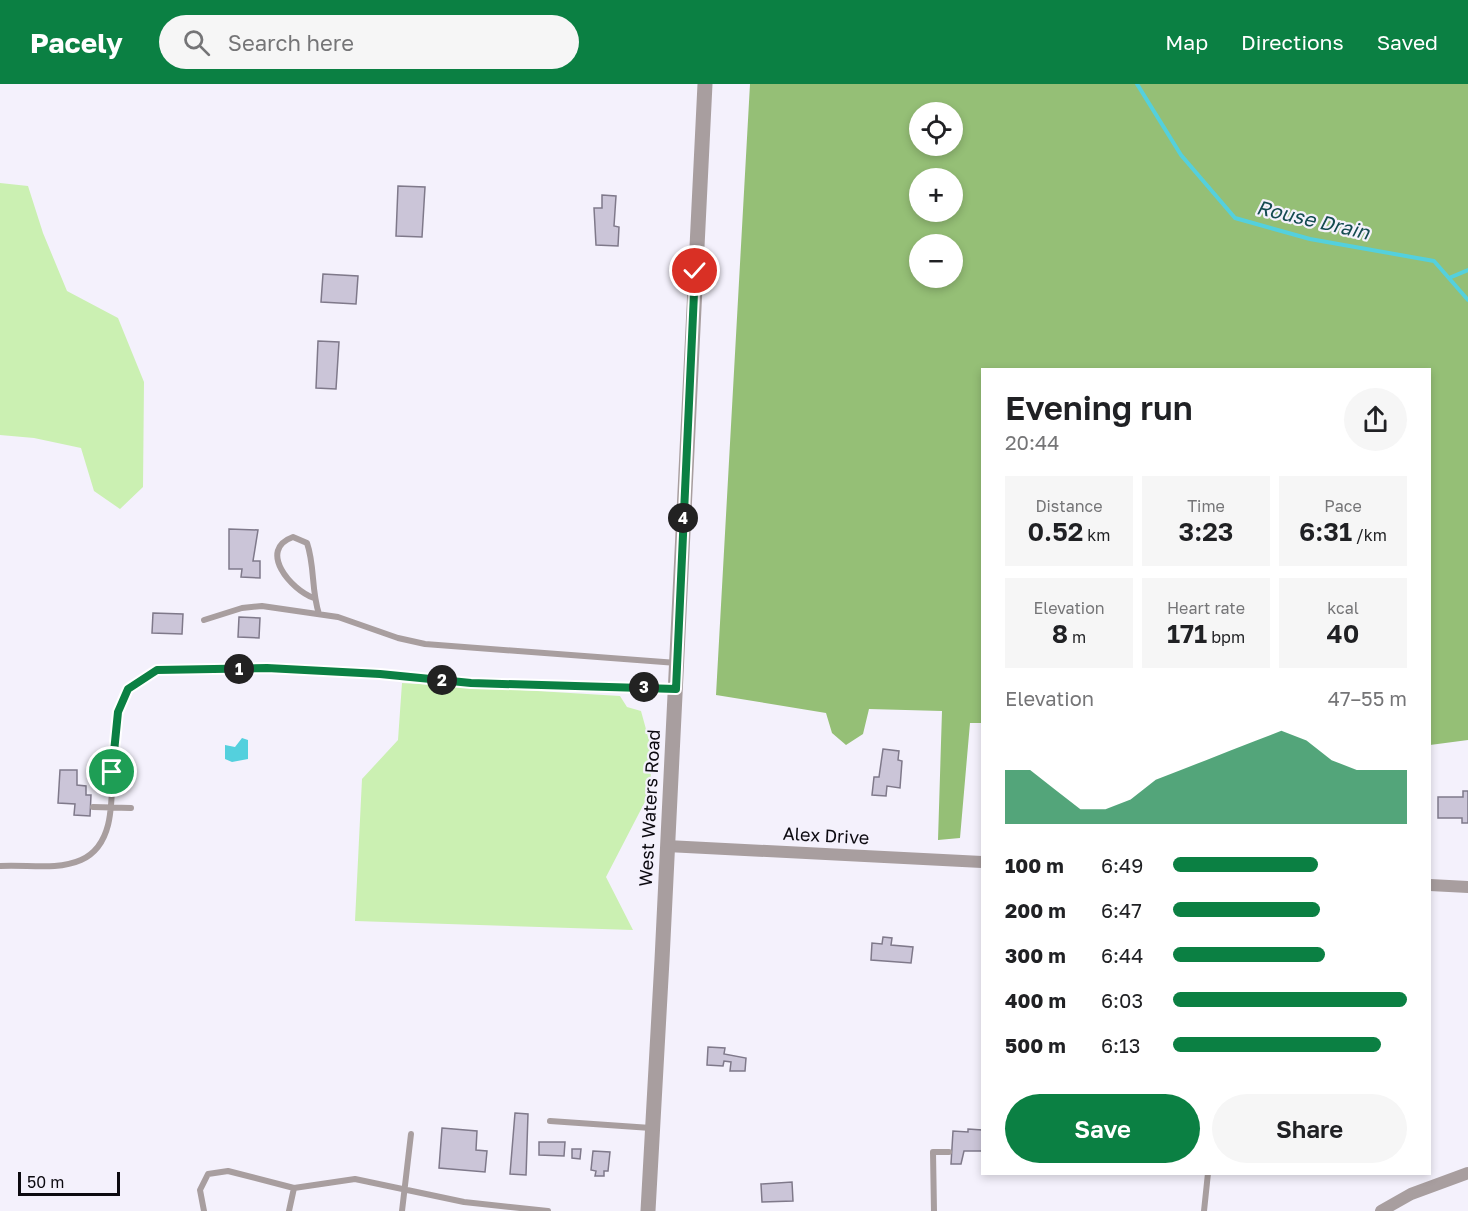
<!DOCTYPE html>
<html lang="en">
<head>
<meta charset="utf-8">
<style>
  :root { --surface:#fff; --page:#f6f6f6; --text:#202124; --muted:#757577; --accent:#0b8043 }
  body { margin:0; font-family:"Golos Text",sans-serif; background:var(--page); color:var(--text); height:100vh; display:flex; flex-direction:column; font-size:22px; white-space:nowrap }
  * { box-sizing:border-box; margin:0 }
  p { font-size:20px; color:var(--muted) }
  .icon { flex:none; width:33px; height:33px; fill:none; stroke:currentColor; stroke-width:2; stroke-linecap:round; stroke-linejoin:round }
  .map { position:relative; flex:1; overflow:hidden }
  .panel { position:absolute; left:981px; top:284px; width:450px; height:807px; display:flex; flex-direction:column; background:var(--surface); border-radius:0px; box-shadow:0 3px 9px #0003 }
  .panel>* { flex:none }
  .tools { position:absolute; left:909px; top:18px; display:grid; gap:12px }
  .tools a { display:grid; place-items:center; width:54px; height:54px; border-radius:50%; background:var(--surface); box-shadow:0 3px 9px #0003; font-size:30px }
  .scale { position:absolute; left:18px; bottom:15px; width:102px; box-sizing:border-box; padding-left:6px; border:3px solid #0c0a10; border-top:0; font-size:16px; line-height:21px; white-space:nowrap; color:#0c0a10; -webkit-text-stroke:4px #f4f1fc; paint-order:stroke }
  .pin { position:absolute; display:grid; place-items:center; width:51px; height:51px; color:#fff; margin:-26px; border:3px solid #fff; border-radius:50%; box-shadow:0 2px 6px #0007 }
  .km { position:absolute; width:30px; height:30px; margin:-15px; border-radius:50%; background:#222; color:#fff; font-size:16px; line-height:30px; text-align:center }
  .round { display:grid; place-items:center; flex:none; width:63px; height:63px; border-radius:32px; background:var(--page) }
  .headline { display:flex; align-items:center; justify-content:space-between; height:102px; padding:0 24px }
  h1 { font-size:33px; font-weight:600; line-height:45px }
  .figures { display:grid; grid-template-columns:repeat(3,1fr); gap:9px; height:102px; padding:6px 24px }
  .figures div { display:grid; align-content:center; border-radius:0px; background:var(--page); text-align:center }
  .figures b { font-size:26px; font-weight:600 }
  .figures small { font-size:16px; font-weight:400 }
  .figures p { font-size:16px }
  .chart { height:168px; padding:12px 24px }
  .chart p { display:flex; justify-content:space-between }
  .chart svg { width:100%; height:108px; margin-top:6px; fill:var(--accent); opacity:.7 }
  .cta { display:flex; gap:12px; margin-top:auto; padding:12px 24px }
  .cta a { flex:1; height:69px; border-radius:36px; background:var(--accent); color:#fff; font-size:24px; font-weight:600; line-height:69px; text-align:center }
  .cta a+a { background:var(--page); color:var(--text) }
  ul { padding:0 24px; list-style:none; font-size:20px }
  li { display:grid; grid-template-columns:96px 72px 1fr; align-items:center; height:45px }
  li i { height:15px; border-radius:8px; background:var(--accent) }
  header { display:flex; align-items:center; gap:36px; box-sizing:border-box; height:84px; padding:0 30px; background:var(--accent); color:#fff }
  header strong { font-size:28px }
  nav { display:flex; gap:33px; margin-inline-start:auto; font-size:21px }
  .search { width:420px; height:54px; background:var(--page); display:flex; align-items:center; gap:15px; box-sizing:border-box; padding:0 21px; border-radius:33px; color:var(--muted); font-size:22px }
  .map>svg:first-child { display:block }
  .green { fill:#cbf0b2 }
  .forest { fill:#95bf76; fill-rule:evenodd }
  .water { fill:#54d0dd }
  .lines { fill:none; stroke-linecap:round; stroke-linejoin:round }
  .stream { stroke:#54d0dd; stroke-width:4 }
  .building { fill:#cbc5d8; stroke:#7f798a; stroke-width:1.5 }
  .service { stroke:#a89e9f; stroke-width:6 }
  .minor { stroke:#a89e9f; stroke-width:12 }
  .tertiary { stroke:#a89e9f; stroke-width:15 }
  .route-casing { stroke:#fff; stroke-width:12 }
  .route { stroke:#0b8043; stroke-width:8 }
  .labels { text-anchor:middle; stroke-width:4.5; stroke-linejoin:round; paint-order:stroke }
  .street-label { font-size:18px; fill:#0c0a10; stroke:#f4f1fc }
  .water-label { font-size:20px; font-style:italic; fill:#144b50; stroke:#f4f1fc }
</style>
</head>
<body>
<header>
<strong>Pacely</strong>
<div class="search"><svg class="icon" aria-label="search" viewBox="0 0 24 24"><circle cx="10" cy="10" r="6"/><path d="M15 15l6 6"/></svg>Search here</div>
<nav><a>Map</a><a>Directions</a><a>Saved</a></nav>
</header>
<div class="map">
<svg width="1468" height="1127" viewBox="0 0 1468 1127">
  <rect width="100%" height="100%" fill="#f4f1fc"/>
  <!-- green -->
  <path class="green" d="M0,99L28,102L43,149L67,207L118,234L144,298L143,403L120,425L94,407L81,364L34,354L0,351Z
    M402,599L620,612L627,623L641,627L652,667L650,708L606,793L633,846L355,837L362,695L398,656Z"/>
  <!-- forest -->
  <path class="forest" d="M750,0H1468V656L1430,661V285H982V639H970L960,754L938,756L942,627L869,625L863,650L846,661L832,649L826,629L716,611ZM920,28H952V62H920ZM920,94H952V128H920ZM920,160H952V194H920Z"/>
  <!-- water -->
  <path class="water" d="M242,654L248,656V675L232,678L225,675V661L235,663Z"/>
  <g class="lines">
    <!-- stream -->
    <path class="stream" d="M1137,0L1181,71L1235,134L1310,155L1434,177L1468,216
      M1449,194L1468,186"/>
  </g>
  <!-- building -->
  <path class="building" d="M398,102L425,103L422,153L396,152Z
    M602,111L616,112L614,142L619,143L618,162L596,161L594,124H602Z
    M323,190L358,192L356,220L321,218Z
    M318,257L339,258L336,305L316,304Z
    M229,445L258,446L253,477H260V494L241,493L242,485H229Z
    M153,529L183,530L182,550L152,549Z
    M239,533L260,534L259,554L238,553Z
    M883,665L899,667L898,676L902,677L900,704L887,702L886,712L872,711L874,693H879Z
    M60,686H77V701L86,702V711H91L90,732L74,731L75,720L58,719Z
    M1463,707H1468V739H1462V734H1438V713H1463Z
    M883,853L892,854L891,861L913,863L911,879L871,876L872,859L882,860Z
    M708,963L725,964L724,970L746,974L745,987H730L731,978L724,977L723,982L707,981Z
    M515,1029L528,1030L526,1091L510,1090Z
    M442,1044L477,1047L476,1066L487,1067L485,1088L439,1084Z
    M968,1045L982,1046V1067H964L961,1080H951L953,1047L968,1048Z
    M539,1058H565L564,1072L539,1071Z
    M572,1065H581L580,1075L572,1074Z
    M593,1067L610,1068L608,1087H604V1092H595L596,1087L591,1086Z
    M792,1098L793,1117L762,1118L761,1100Z"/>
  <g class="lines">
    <!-- service -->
    <path class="service" d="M314,514C291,506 257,466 293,453L307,459C315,482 311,506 319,530
      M204,536L242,524L262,522L338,533L398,554L425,560L677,579
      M93,723L131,724
      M0,782C26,780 56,787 81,776C146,747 75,613 156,587C175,581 203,586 224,586C298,585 371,591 445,597C521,602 599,601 675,605
      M550,1037L651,1044
      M204,1127L200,1106L208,1090L228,1087L294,1104L355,1095L464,1118L548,1127
      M289,1127L294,1104
      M402,1127L411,1050
      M934,1127L933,1068H949
      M1204,1127L1208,1089"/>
    <!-- minor -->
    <path class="minor" d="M667,762L982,778
      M1430,801L1468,803
      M1381,1127L1411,1110L1468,1089"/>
    <!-- tertiary -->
    <path class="tertiary" d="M648,1127L662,876L705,0"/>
  </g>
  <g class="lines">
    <!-- route casing -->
    <g class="route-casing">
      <path id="route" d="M112,688L118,628L128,605L157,586L267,584L380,590L471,599L676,605L695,187"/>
    </g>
    <!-- route -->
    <use href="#route" class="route"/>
  </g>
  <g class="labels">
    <!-- street labels -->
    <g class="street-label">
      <text transform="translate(650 724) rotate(-87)" y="6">West Waters Road</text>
      <text transform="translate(826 752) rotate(3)" y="6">Alex Drive</text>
    </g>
    <!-- water labels -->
    <g class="water-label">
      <text transform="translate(1313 136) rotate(13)" y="7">Rouse Drain</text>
    </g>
  </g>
</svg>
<div class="tools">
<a><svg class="icon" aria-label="locate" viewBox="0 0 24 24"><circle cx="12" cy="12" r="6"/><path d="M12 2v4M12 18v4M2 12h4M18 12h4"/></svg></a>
<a>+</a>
<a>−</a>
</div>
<div class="scale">50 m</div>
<div class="pin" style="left:112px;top:688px;background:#1e9e55"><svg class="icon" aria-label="arrive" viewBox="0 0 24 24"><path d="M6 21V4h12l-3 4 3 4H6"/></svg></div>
<div class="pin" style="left:695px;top:187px;background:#d93025"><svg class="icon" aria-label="check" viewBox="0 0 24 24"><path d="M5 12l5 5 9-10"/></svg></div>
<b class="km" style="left:239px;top:585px">1</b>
<b class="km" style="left:442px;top:596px">2</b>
<b class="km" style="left:644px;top:603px">3</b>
<b class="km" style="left:683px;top:434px">4</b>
<section class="panel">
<div class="headline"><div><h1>Evening run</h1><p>20:44</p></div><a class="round"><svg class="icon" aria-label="share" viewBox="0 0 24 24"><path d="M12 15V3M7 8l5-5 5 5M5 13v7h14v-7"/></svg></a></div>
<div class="figures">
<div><p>Distance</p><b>0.52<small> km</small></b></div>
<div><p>Time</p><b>3:23</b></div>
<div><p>Pace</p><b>6:31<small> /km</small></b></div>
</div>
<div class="figures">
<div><p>Elevation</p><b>8<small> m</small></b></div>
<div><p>Heart rate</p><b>171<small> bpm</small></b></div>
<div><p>kcal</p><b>40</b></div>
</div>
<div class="chart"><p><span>Elevation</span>47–55 m</p>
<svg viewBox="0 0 160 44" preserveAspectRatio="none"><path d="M0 44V22L10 22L20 30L30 38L40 38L50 34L60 26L70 22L80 18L90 14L100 10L110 6L120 10L130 18L140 22L150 22L160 22V44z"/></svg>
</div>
<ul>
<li><b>100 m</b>6:49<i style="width:62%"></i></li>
<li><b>200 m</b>6:47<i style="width:63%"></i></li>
<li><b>300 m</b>6:44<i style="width:65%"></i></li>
<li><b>400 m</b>6:03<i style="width:100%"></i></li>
<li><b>500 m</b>6:13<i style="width:89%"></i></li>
</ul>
<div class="cta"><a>Save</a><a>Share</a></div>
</section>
</div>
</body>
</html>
